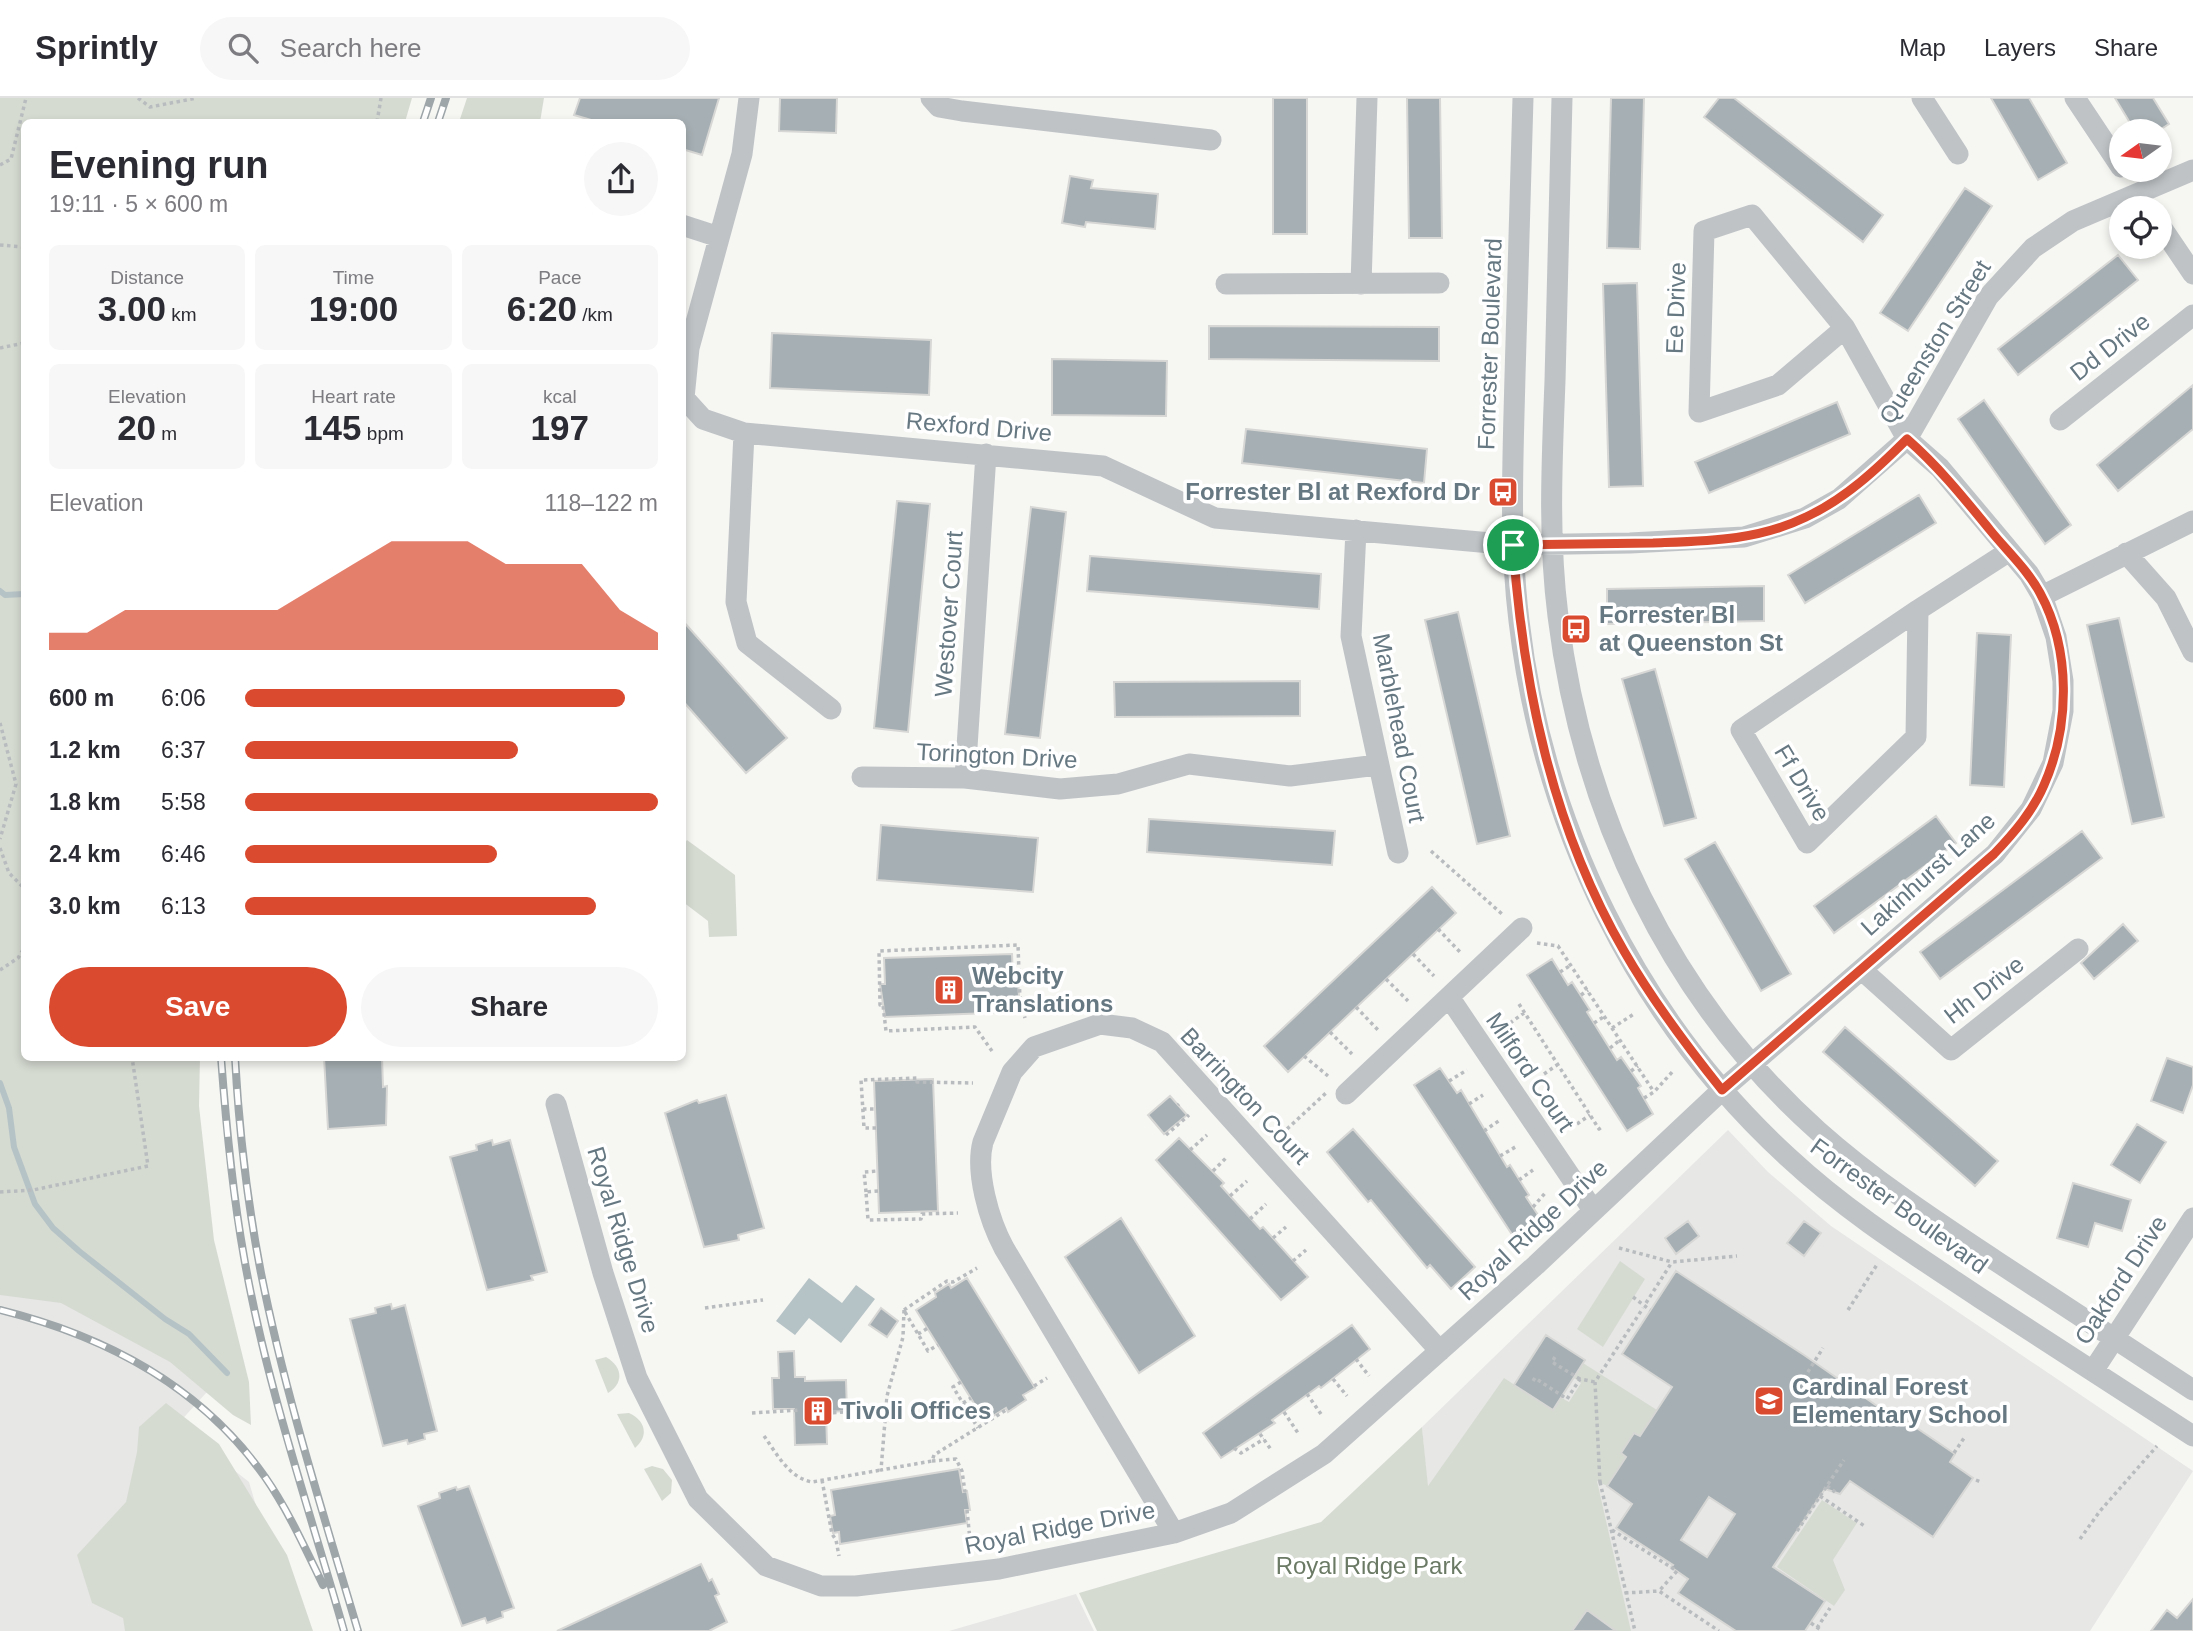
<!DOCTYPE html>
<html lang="en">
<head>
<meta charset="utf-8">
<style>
  :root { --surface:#fff; --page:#f7f7f7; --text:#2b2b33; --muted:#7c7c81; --line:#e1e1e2; --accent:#da4a2f }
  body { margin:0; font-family:Arial,sans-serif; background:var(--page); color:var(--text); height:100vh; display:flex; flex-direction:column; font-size:26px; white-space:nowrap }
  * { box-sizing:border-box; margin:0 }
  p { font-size:23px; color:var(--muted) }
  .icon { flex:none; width:38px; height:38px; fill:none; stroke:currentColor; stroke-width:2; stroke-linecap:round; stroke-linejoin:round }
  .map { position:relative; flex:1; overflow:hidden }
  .sheet { position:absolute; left:21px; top:21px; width:665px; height:942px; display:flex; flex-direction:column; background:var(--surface); border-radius:10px; box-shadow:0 4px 10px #0003 }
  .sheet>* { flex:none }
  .needle { width:46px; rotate:256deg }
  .fabs { position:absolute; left:2109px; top:21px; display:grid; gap:14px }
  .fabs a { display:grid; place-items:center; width:63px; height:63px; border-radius:50%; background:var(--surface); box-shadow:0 4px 10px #0003; font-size:35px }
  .pin { position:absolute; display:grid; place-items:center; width:60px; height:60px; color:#fff; margin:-30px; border:4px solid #fff; border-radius:50%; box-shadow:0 2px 7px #0007 }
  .round { display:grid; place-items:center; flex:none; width:74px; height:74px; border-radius:37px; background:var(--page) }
  .overview { display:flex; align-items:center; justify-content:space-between; height:119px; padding:0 28px }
  h1 { font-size:38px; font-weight:800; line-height:52px }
  .figures { display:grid; grid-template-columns:repeat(3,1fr); gap:10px; height:119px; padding:7px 28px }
  .figures div { display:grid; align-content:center; border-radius:10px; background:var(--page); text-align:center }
  .figures b { font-size:35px; font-weight:800 }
  .figures small { font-size:19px; font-weight:400 }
  .figures p { font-size:19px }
  .chart { height:196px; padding:14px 28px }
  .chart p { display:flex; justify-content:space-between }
  .chart svg { width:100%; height:126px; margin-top:7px; fill:var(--accent); opacity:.7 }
  .action { display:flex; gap:14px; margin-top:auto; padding:14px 28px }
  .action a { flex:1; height:80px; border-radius:42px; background:var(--accent); color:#fff; font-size:28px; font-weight:800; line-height:80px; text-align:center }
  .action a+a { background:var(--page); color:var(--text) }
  ul { padding:0 28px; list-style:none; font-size:23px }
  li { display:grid; grid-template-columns:112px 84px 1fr; align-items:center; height:52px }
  li i { height:18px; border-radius:9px; background:var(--accent) }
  header { display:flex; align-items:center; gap:42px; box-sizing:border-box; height:98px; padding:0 35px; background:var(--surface); border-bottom:2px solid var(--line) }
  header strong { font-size:33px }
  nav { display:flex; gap:38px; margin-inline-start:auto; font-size:24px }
  .search { width:490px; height:63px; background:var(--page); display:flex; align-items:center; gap:18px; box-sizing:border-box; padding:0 24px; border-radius:38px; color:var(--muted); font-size:26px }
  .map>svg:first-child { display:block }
  .built { fill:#e7e7e6 }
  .green { fill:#d6dbd2 }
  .water { fill:#b6c3c6 }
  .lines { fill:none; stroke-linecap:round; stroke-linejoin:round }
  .stream { stroke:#b6c3c6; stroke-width:6 }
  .building { fill:#a6afb3; stroke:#d7d7d5; stroke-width:2; fill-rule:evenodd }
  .path { stroke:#b9bcbe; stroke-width:3.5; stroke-dasharray:3.5 3.5; stroke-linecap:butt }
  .minor { stroke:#bfc3c6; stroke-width:21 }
  .rail-casing { stroke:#9ea6aa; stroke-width:8 }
  .rail { stroke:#fff; stroke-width:5; stroke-dasharray:16; stroke-linecap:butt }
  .route-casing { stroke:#fff; stroke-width:14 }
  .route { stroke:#da4a2f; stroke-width:9 }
  .labels { text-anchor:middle; stroke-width:7; stroke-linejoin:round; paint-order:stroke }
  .street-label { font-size:24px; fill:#667882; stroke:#fff }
  .poi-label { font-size:24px; font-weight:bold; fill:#667882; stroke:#fff; text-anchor:start }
  .park-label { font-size:24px; fill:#6b7a65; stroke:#fff }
</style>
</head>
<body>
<header>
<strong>Sprintly</strong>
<div class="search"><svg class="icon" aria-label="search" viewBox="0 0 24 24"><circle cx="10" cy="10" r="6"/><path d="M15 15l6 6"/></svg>Search here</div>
<nav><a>Map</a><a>Layers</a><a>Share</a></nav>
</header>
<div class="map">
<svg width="2193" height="1533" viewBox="0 0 2193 1533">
  <rect width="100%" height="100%" fill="#f6f6f3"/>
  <!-- built -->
  <path class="built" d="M1728,1032L1768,1074L1831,1128L2193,1373L2090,1533H1440L1422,1329Z
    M0,1141L216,1284L177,1327L249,1384L293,1533H0Z
    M1076,1496L1094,1533H949Z"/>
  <!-- green -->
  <path class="green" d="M0,0H412L405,24H24V959H200L199,1008L214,1142L249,1284L251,1327L233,1317L170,1264L61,1205L0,1197Z
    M467,0H544L540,24H459Z
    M687,742L735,777L737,838L709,839L708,823L683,804V748Z
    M1620,1163L1645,1181L1603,1249L1577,1231Z
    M606,1259C623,1269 624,1285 608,1295L595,1262Z
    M1583,1265L1657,1312L1640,1338L1634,1335L1621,1355L1626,1359L1607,1388L1597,1383L1631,1533H1097L1079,1495L1321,1424L1422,1329L1428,1388L1504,1280L1552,1311L1560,1299L1569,1304L1581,1285L1574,1280Z
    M166,1305L219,1346L287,1457L313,1533H125L123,1520L92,1505L77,1457L126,1404L137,1354L139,1329Z
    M629,1315C646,1323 649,1338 635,1350L617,1316Z
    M652,1368L663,1371L672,1382L671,1395L662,1403L644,1371Z
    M1822,1402L1857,1425L1833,1462L1845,1492L1834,1508L1777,1469Z"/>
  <!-- water -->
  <path class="water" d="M809,1180L842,1205L856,1187L875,1201L841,1245L809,1220L795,1237L776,1223Z"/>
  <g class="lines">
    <!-- stream -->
    <path class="stream" d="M0,493L5,497L24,496
      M0,985L9,1010L14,1049L35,1106L53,1130L79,1153L165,1221L189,1236L227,1275"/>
  </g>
  <!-- building -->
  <path class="building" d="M580,0H719L702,57L682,51V24H598L574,17Z
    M780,0H837L836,35L779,33Z
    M1273,0H1307V136H1273Z
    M1407,0H1440L1442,140H1409Z
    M1611,0H1644L1640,151L1607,150Z
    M1719,0H1734L1883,117L1863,144L1704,19Z
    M1991,0H2029L2067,65L2038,82Z
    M2115,0H2153L2169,26L2158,33H2135Z
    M1070,78L1093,82L1091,90L1158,96L1155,131L1086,124L1085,129L1062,125Z
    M1965,90L1992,108L1908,233L1880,215Z
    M2118,157L2138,182L2018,277L1998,251Z
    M1637,185L1643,388L1609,389L1603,186Z
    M1209,228L1439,229V263L1209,261Z
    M772,235L931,242L929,297L770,290Z
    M1052,261L1167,263L1166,318L1052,317Z
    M2193,287V331L2118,393L2097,367Z
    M1984,302L2071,427L2045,446L1958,321Z
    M1837,304L1850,336L1709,395L1695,364Z
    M1246,331L1427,351L1424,385L1242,365Z
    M1919,397L1936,425L1805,505L1788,477Z
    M897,403L930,406L908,634L874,630Z
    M1031,409L1066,414L1040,640L1005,636Z
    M1090,458L1321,476L1319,511L1087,493Z
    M1764,488V523L1607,526V491Z
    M1458,514L1510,738L1477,746L1425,522Z
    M2119,520L2164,719L2132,726L2087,527Z
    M682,522L787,640L746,675L682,602Z
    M1977,535L2011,537L2004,689L1970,687Z
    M1655,571L1696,720L1664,728L1622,581Z
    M1300,583V618L1115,619L1114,584Z
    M1936,718L1956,745L1834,835L1814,808Z
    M1149,721L1335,733L1332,767L1147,754Z
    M881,727L1038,740L1033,794L877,782Z
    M2082,733L2102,760L1940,881L1920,854Z
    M1715,744L1791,876L1761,893L1685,761Z
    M1432,789L1456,815L1288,974L1264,948Z
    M2123,826L2138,843L2094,881L2081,865Z
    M1012,856L1013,880H1018L1019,899H1014L1015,914L885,919L880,886H885L884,860Z
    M1552,861L1568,887L1572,884L1590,912L1587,914L1617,962L1621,959L1641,988L1638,990L1653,1016L1627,1033L1527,877Z
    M1845,929L1998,1063L1975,1088L1823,954Z
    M324,959H382L383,989L387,988L386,1027L328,1031Z
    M2167,960L2193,969V987L2183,1015L2151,1003Z
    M1440,970L1457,995L1461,992L1507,1069L1510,1067L1529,1097L1526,1099L1542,1123L1515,1141L1414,987Z
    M933,981L938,1113L879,1115L874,983Z
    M726,997L764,1130L738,1137L739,1142L704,1149L665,1015L697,1002L699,1005Z
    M1170,998L1187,1017L1164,1036L1148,1017Z
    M2137,1026L2166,1044L2140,1085L2111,1067Z
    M1353,1031L1475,1169L1451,1191L1430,1167L1427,1170L1371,1102L1368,1104L1327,1054Z
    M1179,1040L1224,1085L1221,1088L1260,1131L1263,1129L1308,1179L1281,1202L1156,1062Z
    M492,1042L493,1047L510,1042L547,1174L531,1178L533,1182L487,1192L450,1059L477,1052L476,1047Z
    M2073,1085L2131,1102L2122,1133L2095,1125L2088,1149L2057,1140Z
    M1121,1120L1195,1238L1139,1275L1065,1159Z
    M1688,1123L1699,1138L1676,1156L1665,1140Z
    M1804,1123L1821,1135L1804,1158L1787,1145Z
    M1676,1173L1804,1257L1900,1324L1902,1320L1955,1356L1950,1364L1973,1380L1933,1439L1850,1383L1840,1396L1825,1391L1773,1469L1825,1503L1805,1533H1736L1678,1495L1688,1481L1671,1469L1673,1467L1616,1430L1632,1406L1607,1388L1626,1359L1621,1355L1634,1335L1640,1338L1672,1289L1622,1256ZM1709,1399L1735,1416L1707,1459L1681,1442Z
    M967,1180L1035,1290L1023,1297L1026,1302L1008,1314L1006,1310L985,1323L916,1212L936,1199L935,1195L949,1186L951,1190Z
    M391,1206L392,1211L405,1207L437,1333L424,1336L425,1341L408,1346L407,1342L383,1348L350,1221L376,1215L375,1210Z
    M881,1210L898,1223L887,1239L869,1227Z
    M1352,1227L1370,1251L1321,1290L1319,1288L1272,1322L1275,1325L1221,1360L1203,1335Z
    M1546,1237L1585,1262L1553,1312L1514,1287Z
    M794,1253L795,1279H805V1283L846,1282L847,1313L826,1314L827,1346L795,1347L794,1311H773L772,1280H779L778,1254Z
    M959,1371L963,1394L967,1393L970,1412H965L967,1425L840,1446L839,1434L833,1435L830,1418L835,1417L831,1392Z
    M469,1388L514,1510L502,1514L503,1519L487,1525L485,1520L462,1528L418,1408L440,1400L439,1395L456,1389L457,1392Z
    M701,1466L709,1483L712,1481L719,1496L715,1498L727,1524L709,1533H557Z
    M2193,1501V1533H2151L2167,1512L2177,1520Z
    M1587,1512L1616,1533H1572Z"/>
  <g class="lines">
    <!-- path -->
    <path class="path" d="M138,0L150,9L197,0
      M377,24L381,0
      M0,67L11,61L26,0
      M0,147L24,149
      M0,250L24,245
      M0,625L16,686L0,741
      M0,750L9,775L24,790
      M1431,753L1502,816
      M1438,831L1460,854
      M1537,845L1558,848L1654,994
      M1413,856L1434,878
      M0,872L18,860L24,850
      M1560,874L1571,867
      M1386,881L1408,903
      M1581,897L1588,892
      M1519,906L1599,1031L1602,1029
      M1356,909L1378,932
      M1510,925L1524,915
      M1594,925L1605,918
      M1612,930L1634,916
      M1330,934L1352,956
      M1610,950L1620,942
      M992,953L975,929L886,933L883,907H880L879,853L1018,847L1020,903L1025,920
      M1304,958L1328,978
      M1631,973L1638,968
      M1544,976L1557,967
      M1449,983L1467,972
      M1644,1000L1654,994L1674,972
      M1469,1006L1483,997
      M1178,1007L1179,1006
      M863,1011H875
      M1577,1026L1590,1017
      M876,1030H864L861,982L917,980V984L973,985
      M1287,1031L1326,995
      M1484,1033L1500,1022
      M1166,1037L1189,1017
      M1190,1052L1207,1037
      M1500,1058L1517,1048
      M1213,1073L1226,1060
      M1519,1082L1533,1072
      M878,1093L866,1094L868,1122L921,1121L922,1116L958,1115
      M0,1094L33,1092L148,1068L132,959
      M866,1094L864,1074L877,1073
      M1230,1098L1247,1083
      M1533,1109L1546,1094
      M1250,1121L1266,1106
      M1273,1140L1286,1129
      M1619,1150L1672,1164L1737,1158
      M1293,1163L1306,1152
      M1633,1199L1650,1212
      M1646,1205L1672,1164
      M705,1210L763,1202
      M904,1212L903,1239L887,1298L881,1372L932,1363L934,1357L1006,1312
      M904,1212L947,1183L953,1184L977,1170
      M1848,1212L1878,1165
      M905,1214L928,1253L938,1247
      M918,1236L928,1230
      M1555,1259L1552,1264L1580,1281
      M1356,1261L1369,1278
      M1804,1280L1823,1250
      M1333,1281L1347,1298
      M1533,1283L1535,1280L1567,1301L1580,1281L1595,1284
      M961,1284L953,1289L978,1330
      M1034,1288L1047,1280
      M1307,1296L1323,1319
      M963,1305L971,1300
      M1284,1314L1298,1335
      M752,1315L800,1312
      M826,1315L886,1312
      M1260,1336L1272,1353
      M764,1338C777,1356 789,1380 812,1384L881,1372
      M1234,1350L1241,1355L1264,1341
      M1954,1355L1964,1340
      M932,1363L956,1361L962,1373L965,1394
      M822,1382L832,1436L836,1442L839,1458
      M1976,1382L1981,1384
      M1600,1384L1635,1533
      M1600,1385L1595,1284L1643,1210
      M1827,1388L1835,1394
      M1820,1398L1866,1429
      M967,1412L970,1442
      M1612,1432L1677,1473L1659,1493
      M1797,1433L1844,1362
      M2080,1441L2100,1413L2157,1348
      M1625,1495L1659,1493L1719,1533
      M1811,1525L1822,1533
      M1817,1530L1830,1510"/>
    <!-- minor -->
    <path class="minor" d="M749,0L742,56L689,250L684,300L703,321L744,335L1103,368L1215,420L1513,447L1630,445L1744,439L1805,420L1839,401L1907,341L1988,199L2033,150L2073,123L2193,72
      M931,0L939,9L962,13L1211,42
      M1523,0C1520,93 1518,185 1515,278C1513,360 1509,442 1519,523C1543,728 1637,921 1789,1060C1847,1114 1914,1156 1980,1200C2051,1246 2122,1292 2193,1338
      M1562,0C1560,94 1557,189 1555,283C1552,361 1548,440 1558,518C1582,714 1670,901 1818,1033C1873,1082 1934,1122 1996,1163C2061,1206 2127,1249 2193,1292
      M1922,0L1958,56
      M2075,0L2121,69
      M1752,117L1845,230L1778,287L1699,314L1704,133Z
      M682,127L719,139
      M2160,127L2193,176
      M1226,186L1439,185
      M1361,186L1367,0
      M2060,322L2193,217
      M744,335L736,504L747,545L831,611
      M1356,432L1351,538L1398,755
      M2126,455L2166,500L2193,554
      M2042,498L2193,423
      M1918,512L1916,639L1807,745L1741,632Z
      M1918,512L2008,454
      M862,679L965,680L1060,691L1118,686L1189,666L1290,678L1377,667
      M965,680L986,356
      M1862,872L1951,952L2078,851
      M1449,899L1593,1112
      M1346,996L1522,830
      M556,1006L603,1175L637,1280L698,1401L766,1468L821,1488H856L999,1471L1174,1435L1231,1415L1324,1356L1536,1167L1722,992L1995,756L2031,711L2053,665L2063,613V583L2056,539L2042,498L2029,476L1940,370L1907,341L1845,230
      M2093,1273L2193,1120
      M1174,1435L1004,1150C989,1122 975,1074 983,1044L1012,974L1034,949L1100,926L1132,930L1162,944L1440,1253"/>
    <!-- rail casing -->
    <g class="rail-casing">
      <path id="rail" d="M423,24L431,0
        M438,24L446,0
        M221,959C226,1026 232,1092 244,1159C266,1286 309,1410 344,1533
        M235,959C239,1032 247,1103 261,1175C285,1296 323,1415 358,1533
        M0,1212C105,1238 201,1288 265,1379C288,1412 305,1450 323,1487"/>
    </g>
    <!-- rail -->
    <use href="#rail" class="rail"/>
  </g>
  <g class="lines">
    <!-- route casing -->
    <g class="route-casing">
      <path id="route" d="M1907,341C1939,369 1963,399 1990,432C2007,453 2027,471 2040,495C2071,552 2070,628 2044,687C2033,713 2014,735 1994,756L1722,992C1686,947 1652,902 1624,853C1552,729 1523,588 1513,447C1560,446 1607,446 1653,445C1706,443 1757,443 1806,419C1845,401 1877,371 1907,341Z"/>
    </g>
    <!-- route -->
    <use href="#route" class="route"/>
  </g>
  <!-- icons -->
  <defs>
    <g id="bus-square" transform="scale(1.575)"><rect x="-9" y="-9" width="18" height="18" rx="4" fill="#da4a2f" stroke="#fff"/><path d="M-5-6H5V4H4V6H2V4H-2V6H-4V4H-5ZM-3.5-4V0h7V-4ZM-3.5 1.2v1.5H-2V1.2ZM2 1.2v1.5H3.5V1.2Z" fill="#fff"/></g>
    <g id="building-square" transform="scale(1.575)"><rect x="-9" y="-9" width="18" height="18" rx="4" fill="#da4a2f" stroke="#fff"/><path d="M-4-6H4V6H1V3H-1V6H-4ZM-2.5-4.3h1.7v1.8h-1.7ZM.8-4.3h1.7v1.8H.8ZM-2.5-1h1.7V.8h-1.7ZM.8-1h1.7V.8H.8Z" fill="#fff"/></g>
    <g id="school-square" transform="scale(1.575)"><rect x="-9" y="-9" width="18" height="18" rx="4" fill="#da4a2f" stroke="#fff"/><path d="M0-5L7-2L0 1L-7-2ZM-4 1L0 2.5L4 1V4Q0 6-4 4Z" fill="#fff"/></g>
  </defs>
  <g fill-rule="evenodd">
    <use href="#bus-square" x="1503" y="394"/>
    <use href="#bus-square" x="1576" y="531"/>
    <use href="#building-square" x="949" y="892"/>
    <use href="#school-square" x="1769" y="1303"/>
    <use href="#building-square" x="818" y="1313"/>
  </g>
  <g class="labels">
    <!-- street labels -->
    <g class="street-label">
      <text transform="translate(1676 210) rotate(-88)" y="8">Ee Drive</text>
      <text transform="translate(1935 244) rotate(-58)" y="8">Queenston Street</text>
      <text transform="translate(1490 246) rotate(-88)" y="8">Forrester Boulevard</text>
      <text transform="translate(2110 249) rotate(-38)" y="8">Dd Drive</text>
      <text transform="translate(979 329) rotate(5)" y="8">Rexford Drive</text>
      <text transform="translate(949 516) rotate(-86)" y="8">Westover Court</text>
      <text transform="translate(1399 630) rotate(79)" y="8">Marblehead Court</text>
      <text transform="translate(997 658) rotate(3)" y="8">Torington Drive</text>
      <text transform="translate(1802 685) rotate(59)" y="8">Ff Drive</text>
      <text transform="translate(1928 776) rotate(-42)" y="8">Lakinhurst Lane</text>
      <text transform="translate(1984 892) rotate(-38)" y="8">Hh Drive</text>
      <text transform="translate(1530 974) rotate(56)" y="8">Milford Court</text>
      <text transform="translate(1245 998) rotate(47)" y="8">Barrington Court</text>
      <text transform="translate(1899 1108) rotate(36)" y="8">Forrester Boulevard</text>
      <text transform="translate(1533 1132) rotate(-43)" y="8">Royal Ridge Drive</text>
      <text transform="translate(623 1142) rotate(73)" y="8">Royal Ridge Drive</text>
      <text transform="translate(2121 1182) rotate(-57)" y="8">Oakford Drive</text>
      <text transform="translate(1060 1430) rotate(-11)" y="8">Royal Ridge Drive</text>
    </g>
    <!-- poi labels -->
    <g class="poi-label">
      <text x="1480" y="402" text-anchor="end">Forrester Bl at Rexford Dr</text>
      <text x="1599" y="525">Forrester Bl<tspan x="1599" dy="28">at Queenston St</tspan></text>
      <text x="972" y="886">Webcity<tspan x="972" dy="28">Translations</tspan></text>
      <text x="1792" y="1297">Cardinal Forest<tspan x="1792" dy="28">Elementary School</tspan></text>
      <text x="841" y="1321">Tivoli Offices</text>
    </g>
    <!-- park labels -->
    <g class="park-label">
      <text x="1369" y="1476">Royal Ridge Park</text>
    </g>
  </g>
</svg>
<div class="fabs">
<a><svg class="needle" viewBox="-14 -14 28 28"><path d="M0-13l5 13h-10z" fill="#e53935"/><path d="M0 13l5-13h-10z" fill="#7c7c81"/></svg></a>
<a><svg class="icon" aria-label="locate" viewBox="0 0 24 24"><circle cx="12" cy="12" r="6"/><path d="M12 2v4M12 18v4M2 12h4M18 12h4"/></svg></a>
</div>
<div class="pin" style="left:1513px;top:447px;background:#1e9e55"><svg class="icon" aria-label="arrive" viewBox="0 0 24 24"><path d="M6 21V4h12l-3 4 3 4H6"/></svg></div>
<section class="sheet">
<div class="overview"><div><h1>Evening run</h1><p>19:11 · 5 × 600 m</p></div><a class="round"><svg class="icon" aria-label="share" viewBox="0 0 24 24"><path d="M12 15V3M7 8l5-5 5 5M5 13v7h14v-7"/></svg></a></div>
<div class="figures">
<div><p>Distance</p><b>3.00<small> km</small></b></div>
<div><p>Time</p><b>19:00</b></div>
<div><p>Pace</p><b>6:20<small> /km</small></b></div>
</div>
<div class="figures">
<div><p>Elevation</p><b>20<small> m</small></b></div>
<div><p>Heart rate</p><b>145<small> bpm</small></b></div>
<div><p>kcal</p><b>197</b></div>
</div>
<div class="chart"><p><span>Elevation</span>118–122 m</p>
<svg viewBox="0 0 160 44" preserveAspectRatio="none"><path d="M0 44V38L10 38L20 30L30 30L40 30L50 30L60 30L70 22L80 14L90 6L100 6L110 6L120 14L130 14L140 14L150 30L160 38V44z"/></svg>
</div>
<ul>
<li><b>600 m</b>6:06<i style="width:92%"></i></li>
<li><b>1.2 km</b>6:37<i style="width:66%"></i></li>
<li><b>1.8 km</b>5:58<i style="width:100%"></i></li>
<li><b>2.4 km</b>6:46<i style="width:61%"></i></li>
<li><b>3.0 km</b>6:13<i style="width:85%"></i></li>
</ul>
<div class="action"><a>Save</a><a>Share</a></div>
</section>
</div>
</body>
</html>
